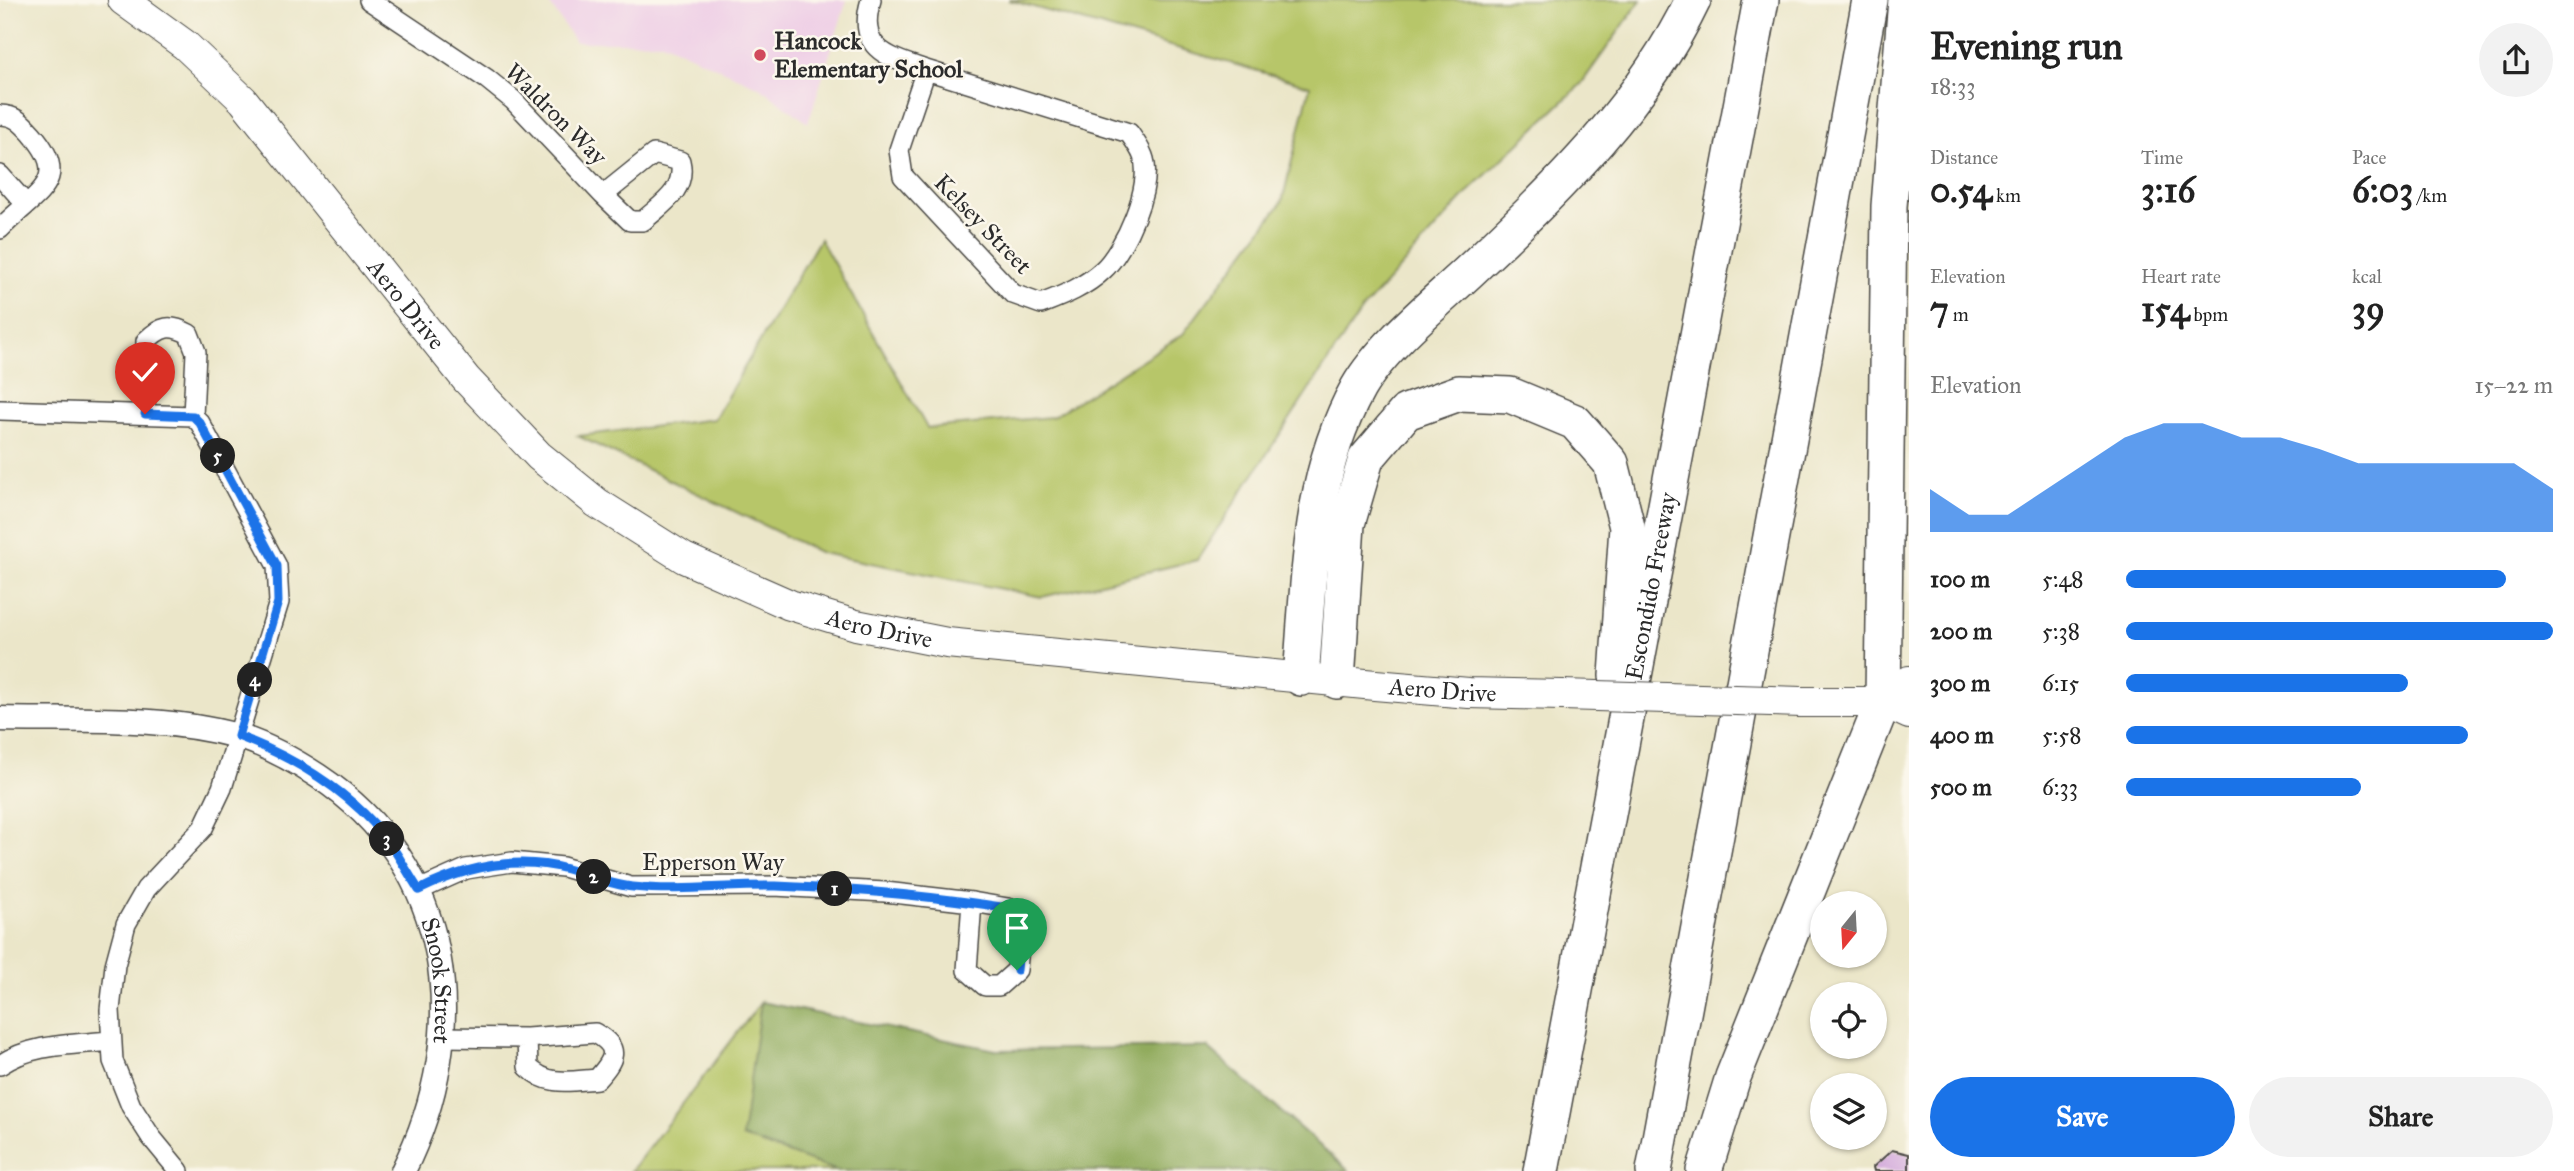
<!DOCTYPE html>
<html lang="en">
<head>
<meta charset="utf-8">
<style>
  :root { --surface:#fff; --page:#f2f2f2; --text:#222; --muted:#767676; --accent:#1a73e8 }
  body { margin:0; font-family:"IM FELL Great Primer",serif; background:var(--page); color:var(--text); height:100vh; display:flex; flex-direction:column; font-size:26px; white-space:nowrap }
  * { box-sizing:border-box; margin:0 }
  p { font-size:23px; color:var(--muted) }
  .icon { flex:none; width:38px; height:38px; fill:none; stroke:currentColor; stroke-width:2; stroke-linecap:round; stroke-linejoin:round }
  .map { position:relative; flex:1; overflow:hidden }
  .drawer { display:flex; flex-direction:column; background:var(--surface); width:665px }
  .drawer>* { flex:none }
  .needle { width:46px; rotate:198deg }
  .buttons { position:absolute; left:1810px; top:891px; display:grid; gap:14px }
  .buttons a { display:grid; place-items:center; width:77px; height:77px; border-radius:50%; background:var(--surface); box-shadow:0 2px 5px #0004; font-size:35px }
  .pin { position:absolute; display:grid; place-items:center; width:60px; height:60px; color:#fff; margin:-72px -30px; border-radius:50% 50% 50% 0; rotate:-45deg; box-shadow:0 0 7px #0007 }
  .pin .icon { rotate:45deg }
  .km { position:absolute; width:35px; height:35px; margin:-18px; border-radius:50%; background:#222; color:#fff; font-size:19px; line-height:35px; text-align:center }
  .round { display:grid; place-items:center; flex:none; width:74px; height:74px; border-radius:37px; background:var(--page) }
  .overview { display:flex; align-items:center; justify-content:space-between; height:119px; padding:0 21px }
  h1 { font-size:38px; font-weight:800; line-height:52px }
  .stats { display:grid; grid-template-columns:repeat(3,1fr); gap:10px; height:119px; padding:7px 21px }
  .stats div { display:grid; align-content:center }
  .stats b { font-size:35px; font-weight:800 }
  .stats small { font-size:19px; font-weight:400 }
  .stats p { font-size:19px }
  .chart { height:196px; padding:14px 21px }
  .chart p { display:flex; justify-content:space-between }
  .chart svg { width:100%; height:126px; margin-top:7px; fill:var(--accent); opacity:.7 }
  .cta { display:flex; gap:14px; margin-top:auto; padding:14px 21px }
  .cta a { flex:1; height:80px; border-radius:42px; background:var(--accent); color:#fff; font-size:28px; font-weight:800; line-height:80px; text-align:center }
  .cta a+a { background:var(--page); color:var(--text) }
  ul { padding:0 21px; list-style:none; font-size:23px }
  li { display:grid; grid-template-columns:112px 84px 1fr; align-items:center; height:52px }
  li i { height:18px; border-radius:9px; background:var(--accent) }
  main { display:flex; flex:1; min-height:0 }
  .map>svg:first-child { display:block }
  .built { fill:#efd0e6 }
  .green { fill:#b7c669; stroke:#71784a; stroke-width:2 }
  .forest { fill:#91ab5d; stroke:#5e6b44; stroke-width:2 }
  .building { fill:#d2a7db }
  .lines { fill:none; stroke-linecap:round; stroke-linejoin:round }
  .minor-casing { stroke:#484743; stroke-width:22 }
  .tertiary-casing { stroke:#484743; stroke-width:27 }
  .primary-casing { stroke:#484743; stroke-width:32 }
  .motorway-casing { stroke:#484743; stroke-width:38 }
  .minor { stroke:#fff; stroke-width:19 }
  .tertiary { stroke:#fff; stroke-width:24 }
  .primary { stroke:#fff; stroke-width:30 }
  .motorway { stroke:#fff; stroke-width:35 }
  .primary-bridge-casing { stroke:#484743; stroke-width:32; stroke-linecap:butt }
  .primary-bridge { stroke:#fff; stroke-width:30 }
  .route-casing { stroke:#fff; stroke-width:14 }
  .route { stroke:#1a73e8; stroke-width:9 }
  .poi-dot { fill:#d1495b; stroke:#fbf7ec; stroke-width:2.5 }
  .labels { text-anchor:middle; stroke-width:5; stroke-linejoin:round; paint-order:stroke }
  .poi-label { font-size:24px; font-weight:bold; fill:#2b2b2b; stroke:#fbf7ec; text-anchor:start }
  .street-label { font-size:24px; fill:#2b2b2b; stroke:#fbf7ec }
</style>
</head>
<body>
<main>
<div class="map">
<svg width="1909" height="1171" viewBox="0 0 1909 1171">
  <rect width="100%" height="100%" fill="#fbf7ec"/>
  <filter id="ink" filterUnits="userSpaceOnUse"><feTurbulence type="fractalNoise" baseFrequency=".0143" numOctaves="2"/><feDisplacementMap in="SourceGraphic" scale="14" xChannelSelector="R" yChannelSelector="G"/><feConvolveMatrix kernelMatrix="1 2 1 2 8 2 1 2 1" color-interpolation-filters="sRGB"/></filter>
  <filter id="wash" filterUnits="userSpaceOnUse"><feTurbulence type="fractalNoise" baseFrequency=".00686" numOctaves="4" result="noise"/><feDisplacementMap in="SourceGraphic" scale="28" xChannelSelector="R" yChannelSelector="G"/><feGaussianBlur stdDeviation="1.57" result="paint"/><feColorMatrix in="noise" values="0 0 0 0 0 0 0 0 0 0 0 0 0 0 0 0 0 1.4 0 .05"/><feComposite in="paint" operator="in"/></filter>
  <g filter="url(#wash)">
    <rect width="100%" height="100%" fill="#ebe6c9"/>
    <!-- built -->
    <path class="built" d="M547,0H847L808,123L761,88L662,42H575Z"/>
    <!-- green -->
    <path class="green" d="M1009,0H1641L1581,84L1471,189L1361,311L1197,560L1042,597L821,553L578,436L714,419L820,239L927,428L1052,417L1183,334L1282,202L1310,86Z
      M761,1002L743,1137L838,1171H631Z"/>
    <!-- forest -->
    <path class="forest" d="M761,1002L996,1050L1207,1047L1349,1171H838L742,1137Z"/>
    <g id="blocks">
      <!-- building -->
      <path class="building" d="M1892,1150L1909,1154V1171H1874L1873,1167Z"/>
    </g>
  </g>
  <g filter="url(#ink)">
    <use href="#blocks" fill-opacity="0" stroke="#484743" stroke-width="2"/>
    <g class="lines">
      <!-- minor casing -->
      <g class="minor-casing">
        <path id="minor" d="M369,0L487,79L513,100L603,195
          M871,0C856,49 887,57 926,70
          M926,70L1129,133C1134,140 1140,148 1143,156C1154,185 1124,251 1103,270C1085,287 1064,295 1041,304L1013,294L903,176L899,150Z
          M0,115C15,115 22,123 32,134C74,182 34,193 0,229
          M654,154L680,161C687,190 662,204 643,221H630L603,195Z
          M0,175L25,203
          M0,410L193,416L200,423L277,566L279,602L222,788L203,828L146,889L126,924L115,965L110,1010L113,1061L131,1106L151,1137L179,1171
          M145,414L146,341C161,326 170,324 189,334L196,352L193,416
          M419,890L466,869L512,862L563,867L631,887L774,886L885,892L972,902
          M972,902L1014,909L1021,923L1017,970L999,986H985L967,970Z
          M595,1033C622,1048 614,1060 597,1079C570,1081 548,1087 528,1067L527,1038Z
          M443,1037L527,1038
          M0,1065C32,1043 73,1045 111,1041"/>
      </g>
      <!-- tertiary casing -->
      <g class="tertiary-casing">
        <g id="tertiary">
          <path id="s1" d="M0,719C79,721 161,715 237,736C267,745 292,759 318,776C455,867 473,1031 403,1171"/>
        </g>
      </g>
      <!-- primary casing -->
      <g class="primary-casing">
        <g id="primary">
          <path id="s2" d="M123,0L185,45L243,100L466,379L539,456L597,503L684,558L790,605L856,625L947,643L1375,685L1469,693L1562,695"/>
          <path d="M1802,702H1883L1909,714"/>
          <path d="M1883,702L1909,681"/>
        </g>
      </g>
      <!-- motorway casing -->
      <g class="motorway-casing">
        <g id="motorway">
          <path d="M1301,678C1309,580 1309,476 1358,388C1383,344 1442,298 1479,262C1560,186 1645,101 1693,0"/>
          <path d="M1337,681L1347,524L1366,459L1406,412L1459,393L1510,395L1575,422L1611,463L1627,527L1617,676"/>
          <path id="s3" d="M1541,1171L1761,0"/>
          <path d="M1654,1171L1870,0"/>
          <path d="M1704,1171L1733,1077L1883,702L1889,206L1906,0"/>
        </g>
      </g>
      <!-- minor -->
      <use href="#minor" class="minor"/>
      <!-- tertiary -->
      <use href="#tertiary" class="tertiary"/>
      <!-- primary -->
      <use href="#primary" class="primary"/>
      <!-- motorway -->
      <use href="#motorway" class="motorway"/>
      <!-- primary-bridge casing -->
      <g class="primary-bridge-casing">
        <path id="primary-bridge" d="M1562,695L1802,702"/>
      </g>
      <!-- primary-bridge -->
      <use href="#primary-bridge" class="primary-bridge"/>
    </g>
  </g>
  <g class="lines" filter="url(#ink)">
    <!-- route casing -->
    <g class="route-casing">
      <path id="route" d="M145,414L193,416L200,423L277,566L278,602L238,736C295,758 345,788 384,835C397,852 407,872 419,890C465,867 515,855 567,869C588,875 611,885 633,887C681,892 729,885 776,886C856,889 935,896 1014,909L1021,923L1017,970"/>
    </g>
    <!-- route -->
    <use href="#route" class="route"/>
  </g>
  <!-- markers -->
  <circle class="poi-dot" cx="760" cy="55" r="7"/>
  <g class="labels">
    <!-- poi labels -->
    <g class="poi-label">
      <text x="774" y="49">Hancock<tspan x="774" dy="28">Elementary School</tspan></text>
    </g>
    <!-- street labels -->
    <g class="street-label">
      <text transform="translate(556 114) rotate(45)" y="8">Waldron Way</text>
      <text transform="translate(983 224) rotate(46)" y="8">Kelsey Street</text>
      <text dy="8" stroke="none"><textPath href="#s2" startOffset="418">Aero Drive</textPath></text>
      <text dy="8" stroke="none"><textPath href="#s3" startOffset="595">Escondido Freeway</textPath></text>
      <text dy="8" stroke="none"><textPath href="#s2" startOffset="1006">Aero Drive</textPath></text>
      <text dy="8" stroke="none"><textPath href="#s2" startOffset="1573">Aero Drive</textPath></text>
      <text x="713" y="870">Epperson Way</text>
      <text dy="8" stroke="none"><textPath href="#s1" startOffset="576">Snook Street</textPath></text>
    </g>
  </g>
</svg>
<div class="buttons">
<a><svg class="needle" viewBox="-14 -14 28 28"><path d="M0-13l5 13h-10z" fill="#e53935"/><path d="M0 13l5-13h-10z" fill="#767676"/></svg></a>
<a><svg class="icon" aria-label="locate" viewBox="0 0 24 24"><circle cx="12" cy="12" r="6"/><path d="M12 2v4M12 18v4M2 12h4M18 12h4"/></svg></a>
<a><svg class="icon" aria-label="layers" viewBox="0 0 24 24"><path d="M12 4l9 5-9 5-9-5zM3 14l9 5 9-5"/></svg></a>
</div>
<div class="pin" style="left:1017px;top:970px;background:#1e9e55"><svg class="icon" aria-label="arrive" viewBox="0 0 24 24"><path d="M6 21V4h12l-3 4 3 4H6"/></svg></div>
<div class="pin" style="left:145px;top:414px;background:#d93025"><svg class="icon" aria-label="check" viewBox="0 0 24 24"><path d="M5 12l5 5 9-10"/></svg></div>
<b class="km" style="left:835px;top:889px">1</b>
<b class="km" style="left:594px;top:877px">2</b>
<b class="km" style="left:387px;top:839px">3</b>
<b class="km" style="left:255px;top:680px">4</b>
<b class="km" style="left:218px;top:456px">5</b>
</div>
<section class="drawer">
<div class="overview"><div><h1>Evening run</h1><p>18:33</p></div><a class="round"><svg class="icon" aria-label="share" viewBox="0 0 24 24"><path d="M12 15V3M7 8l5-5 5 5M5 13v7h14v-7"/></svg></a></div>
<div class="stats">
<div><p>Distance</p><b>0.54<small> km</small></b></div>
<div><p>Time</p><b>3:16</b></div>
<div><p>Pace</p><b>6:03<small> /km</small></b></div>
</div>
<div class="stats">
<div><p>Elevation</p><b>7<small> m</small></b></div>
<div><p>Heart rate</p><b>154<small> bpm</small></b></div>
<div><p>kcal</p><b>39</b></div>
</div>
<div class="chart"><p><span>Elevation</span>15–22 m</p>
<svg viewBox="0 0 160 44" preserveAspectRatio="none"><path d="M0 44V29L10 38L20 38L30 29L40 20L50 11L60 6L70 6L80 11L90 11L100 15L110 20L120 20L130 20L140 20L150 20L160 29V44z"/></svg>
</div>
<ul>
<li><b>100 m</b>5:48<i style="width:89%"></i></li>
<li><b>200 m</b>5:38<i style="width:100%"></i></li>
<li><b>300 m</b>6:15<i style="width:66%"></i></li>
<li><b>400 m</b>5:58<i style="width:80%"></i></li>
<li><b>500 m</b>6:33<i style="width:55%"></i></li>
</ul>
<div class="cta"><a>Save</a><a>Share</a></div>
</section>
</main>
</body>
</html>
